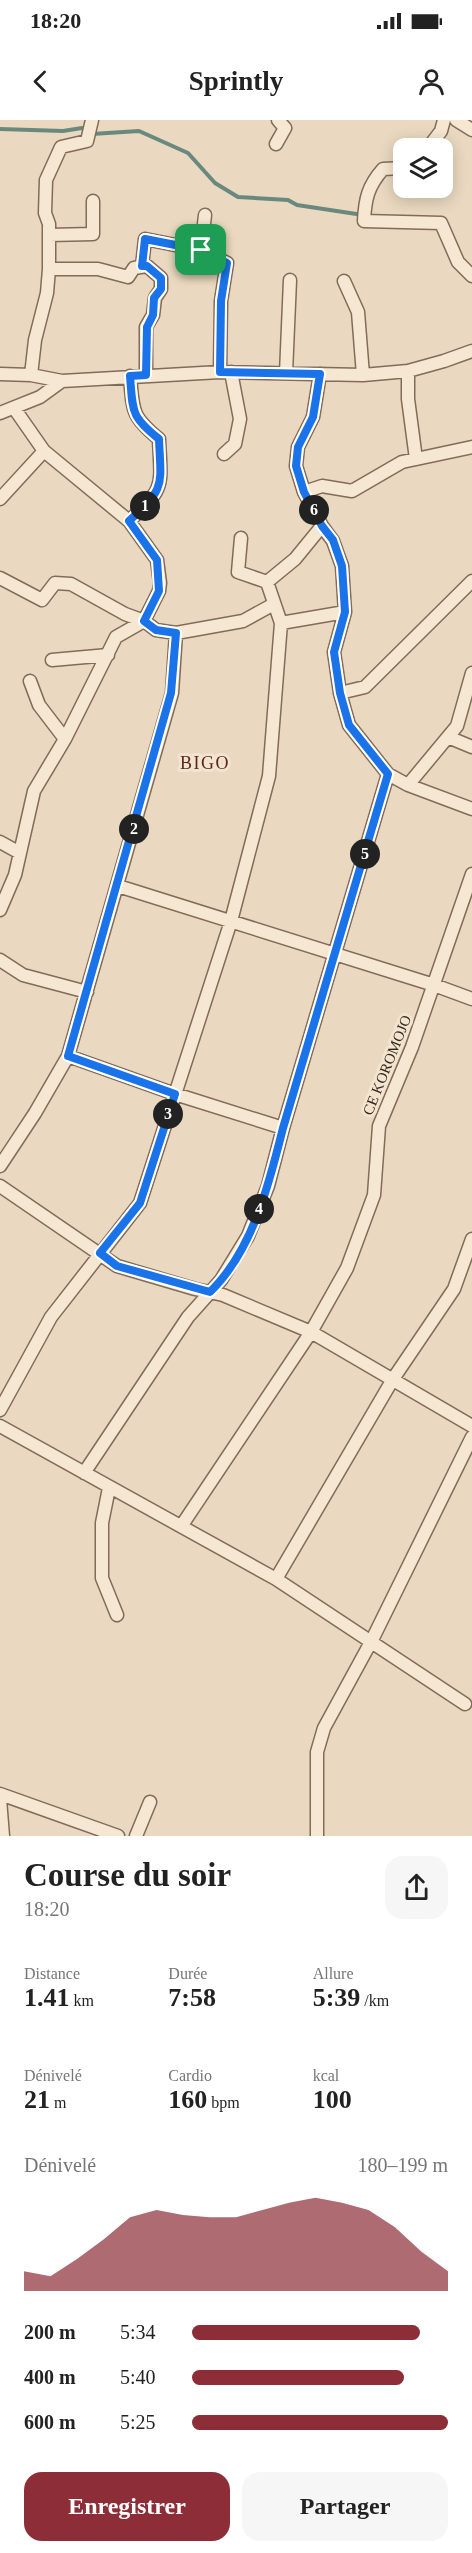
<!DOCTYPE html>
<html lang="fr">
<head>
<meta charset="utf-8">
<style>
  :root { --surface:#fff; --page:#f6f6f6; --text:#222; --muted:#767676; --accent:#8c2d37 }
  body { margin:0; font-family:"Times New Roman",serif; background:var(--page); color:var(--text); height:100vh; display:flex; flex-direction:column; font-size:22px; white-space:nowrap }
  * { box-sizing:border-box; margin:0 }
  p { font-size:20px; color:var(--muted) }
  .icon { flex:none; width:33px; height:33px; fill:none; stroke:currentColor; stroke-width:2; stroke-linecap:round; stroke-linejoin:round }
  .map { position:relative; height:1716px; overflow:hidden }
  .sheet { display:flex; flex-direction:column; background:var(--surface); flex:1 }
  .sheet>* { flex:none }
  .tools { position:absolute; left:393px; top:18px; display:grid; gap:12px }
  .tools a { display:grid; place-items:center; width:60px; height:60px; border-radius:12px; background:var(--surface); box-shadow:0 3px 15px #0003; font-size:30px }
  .pin { position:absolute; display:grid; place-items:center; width:51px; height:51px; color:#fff; margin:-26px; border-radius:12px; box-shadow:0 3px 9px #0006 }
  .km { position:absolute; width:30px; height:30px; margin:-15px; border-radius:50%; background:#222; color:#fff; font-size:16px; line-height:30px; text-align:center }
  .round { display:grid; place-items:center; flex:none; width:63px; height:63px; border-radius:18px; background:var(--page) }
  .overview { display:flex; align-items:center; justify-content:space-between; height:102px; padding:0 24px }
  h1 { font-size:33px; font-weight:700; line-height:45px }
  .stats { display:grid; grid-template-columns:repeat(3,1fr); gap:9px; height:102px; padding:6px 24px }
  .stats div { display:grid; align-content:center }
  .stats b { font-size:26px; font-weight:700 }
  .stats small { font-size:16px; font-weight:400 }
  .stats p { font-size:16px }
  .chart { height:168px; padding:12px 24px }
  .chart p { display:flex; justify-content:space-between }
  .chart svg { width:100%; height:108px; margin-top:6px; fill:var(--accent); opacity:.7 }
  .button { display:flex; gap:12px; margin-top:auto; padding:12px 24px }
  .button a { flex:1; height:69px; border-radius:18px; background:var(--accent); color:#fff; font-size:24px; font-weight:700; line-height:69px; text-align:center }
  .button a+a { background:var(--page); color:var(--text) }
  ul { padding:0 24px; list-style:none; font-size:20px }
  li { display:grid; grid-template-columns:96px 72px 1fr; align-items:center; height:45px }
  li i { height:15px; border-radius:8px; background:var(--accent) }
  .status { display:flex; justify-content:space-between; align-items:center; height:42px; padding:0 30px; background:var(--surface); direction:ltr }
  .status svg { height:16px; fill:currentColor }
  header { display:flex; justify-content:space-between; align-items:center; height:78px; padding:0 24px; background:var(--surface); font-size:27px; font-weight:700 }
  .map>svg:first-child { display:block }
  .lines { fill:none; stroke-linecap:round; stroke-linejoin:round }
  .stream { stroke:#6a897e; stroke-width:4 }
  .minor-casing { stroke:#826b59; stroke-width:15 }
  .minor { stroke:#f6e7d2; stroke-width:12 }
  .route-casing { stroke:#fff; stroke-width:12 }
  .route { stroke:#1a73e8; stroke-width:8 }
  .labels { text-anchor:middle; stroke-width:6; stroke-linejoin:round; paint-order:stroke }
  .street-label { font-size:15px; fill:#32251c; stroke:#f2e4ce }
  .quarter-label { font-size:18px; letter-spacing:1.5px; fill:#5c261f; stroke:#f2e4ce }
</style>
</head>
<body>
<div class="status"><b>18:20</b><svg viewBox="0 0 49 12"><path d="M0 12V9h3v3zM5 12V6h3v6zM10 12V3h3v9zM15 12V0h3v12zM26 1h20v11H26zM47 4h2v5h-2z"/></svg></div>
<header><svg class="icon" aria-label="back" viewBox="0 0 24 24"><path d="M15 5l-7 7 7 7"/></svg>Sprintly<svg class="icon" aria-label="person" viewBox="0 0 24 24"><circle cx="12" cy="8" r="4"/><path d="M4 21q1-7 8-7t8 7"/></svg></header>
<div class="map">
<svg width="472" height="1716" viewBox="0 0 472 1716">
  <rect width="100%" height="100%" fill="#ead9c0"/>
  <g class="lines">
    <!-- stream -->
    <path class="stream" d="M0,9L63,11L82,8L86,10
      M92,14L139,11L188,33L215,63L238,77L288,80L297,85L363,95"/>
    <!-- minor casing -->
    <g class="minor-casing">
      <path id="minor" d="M456,0L472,10
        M276,24L285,8L278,0
        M428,28L441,11L444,0
        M404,48L383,49C368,66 365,79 364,101L441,103L458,142L472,156
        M205,95L201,130L227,143L221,181L220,252
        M49,115L93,114V81
        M142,146L145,119L201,130
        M49,149H98L128,157L134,148L147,146L161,158V169L155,178L153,195L146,207V255
        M344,161L358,192L363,255
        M408,251V279L416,339
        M286,253L290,160
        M0,254L31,255L62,261L220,252L363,255L408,251L444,241L472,231
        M320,254L313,297L298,327L296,346L304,372L322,406L333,421L342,446L345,492L334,532L340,573L349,605L388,654L408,665L472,689
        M31,255L35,220L47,173L49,149V104L45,93L46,60L61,27L87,21L92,0
        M0,293L40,277L62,261
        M224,334L235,324L240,299L231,252
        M304,372L322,366L352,371L402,342L472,327
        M0,379L44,331
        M129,401C166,367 161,367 159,319C131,296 133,291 130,256
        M241,418L238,452L267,462
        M0,458L42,480L55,463L71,464L125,494L144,501L156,510L176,513L243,501L274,484
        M267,462L295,439L322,406
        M281,503L345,492
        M52,540L108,535
        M30,561L39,585L65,619
        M340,573L365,567L472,461
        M448,617L472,627
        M408,665L457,606L472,553
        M0,722L20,733
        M118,766L434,865L472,879
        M0,790L15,755L34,671L65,619L116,517L144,501L159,471L160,463L157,440L129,401L44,331L14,288
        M0,840L23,855L87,872
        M68,936L175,974L283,1008
        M0,1046L35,993L68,936L172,573L176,513
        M0,1066L117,1146L195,1169L223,1175L311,1212L472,1306
        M0,1290L51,1197L140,1083L231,801L269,656L281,503L267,462
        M0,1306L276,1459L465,1584
        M84,1353L188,1197L221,1160L248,1116L268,1066L283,1008L388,654
        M109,1368L102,1403V1458L117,1495
        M182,1405L311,1212L347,1148L374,1075L379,1006L412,927L472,754
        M276,1459L393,1259L454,1169L472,1119
        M0,1674L118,1716
        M0,1679L3,1716
        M136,1716L150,1682
        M317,1716V1632L324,1608L372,1520L472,1317"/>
    </g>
    <!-- minor -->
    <use href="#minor" class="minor"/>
  </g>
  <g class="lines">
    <!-- route casing -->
    <g class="route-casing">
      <path id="route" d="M145,119L201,130L227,143L221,181L220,252L320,254L313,297L298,327L296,346L304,372L322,406L333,420L342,446L345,492L334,532L340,573L349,605L388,654L283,1008C269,1064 253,1130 210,1172L117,1146L100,1133L140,1083L175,974L68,936L171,573L176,513L156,510L144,501L159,471L157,440L129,401C166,367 161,367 159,319C130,296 133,291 130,256L146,255L147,207L153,195L154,178L161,169V158L147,146H142Z"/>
    </g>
    <!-- route -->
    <use href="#route" class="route"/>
  </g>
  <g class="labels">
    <!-- street labels -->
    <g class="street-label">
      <text transform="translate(387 945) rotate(-68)" y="5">CE KOROMOJO</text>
    </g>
    <!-- quarter labels -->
    <g class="quarter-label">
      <text x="205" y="649">BIGO</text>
    </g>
  </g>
</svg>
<div class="tools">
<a><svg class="icon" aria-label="layers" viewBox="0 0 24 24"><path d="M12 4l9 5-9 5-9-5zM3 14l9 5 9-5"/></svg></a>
</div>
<div class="pin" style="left:201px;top:130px;background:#1e9e55"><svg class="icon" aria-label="arrive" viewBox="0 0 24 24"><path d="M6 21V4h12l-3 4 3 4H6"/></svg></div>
<b class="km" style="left:145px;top:386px">1</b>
<b class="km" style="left:134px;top:709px">2</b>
<b class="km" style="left:168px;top:994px">3</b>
<b class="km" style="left:259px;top:1089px">4</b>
<b class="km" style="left:365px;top:734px">5</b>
<b class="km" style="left:314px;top:390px">6</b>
</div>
<section class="sheet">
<div class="overview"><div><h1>Course du soir</h1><p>18:20</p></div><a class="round"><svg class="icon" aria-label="share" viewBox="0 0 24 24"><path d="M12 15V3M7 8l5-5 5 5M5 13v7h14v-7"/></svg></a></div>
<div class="stats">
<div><p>Distance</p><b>1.41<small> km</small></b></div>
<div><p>Durée</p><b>7:58</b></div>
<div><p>Allure</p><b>5:39<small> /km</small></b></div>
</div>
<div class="stats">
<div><p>Dénivelé</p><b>21<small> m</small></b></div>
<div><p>Cardio</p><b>160<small> bpm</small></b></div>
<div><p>kcal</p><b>100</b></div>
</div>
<div class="chart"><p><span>Dénivelé</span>180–199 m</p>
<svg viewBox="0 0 160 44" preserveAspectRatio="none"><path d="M0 44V36L10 38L20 31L30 23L40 14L50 11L60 13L70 14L80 14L90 11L100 8L110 6L120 8L130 11L140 18L150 28L160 36V44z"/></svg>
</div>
<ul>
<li><b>200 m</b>5:34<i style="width:89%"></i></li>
<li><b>400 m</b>5:40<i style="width:83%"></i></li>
<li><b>600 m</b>5:25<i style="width:100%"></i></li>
</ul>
<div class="button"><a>Enregistrer</a><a>Partager</a></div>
</section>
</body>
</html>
